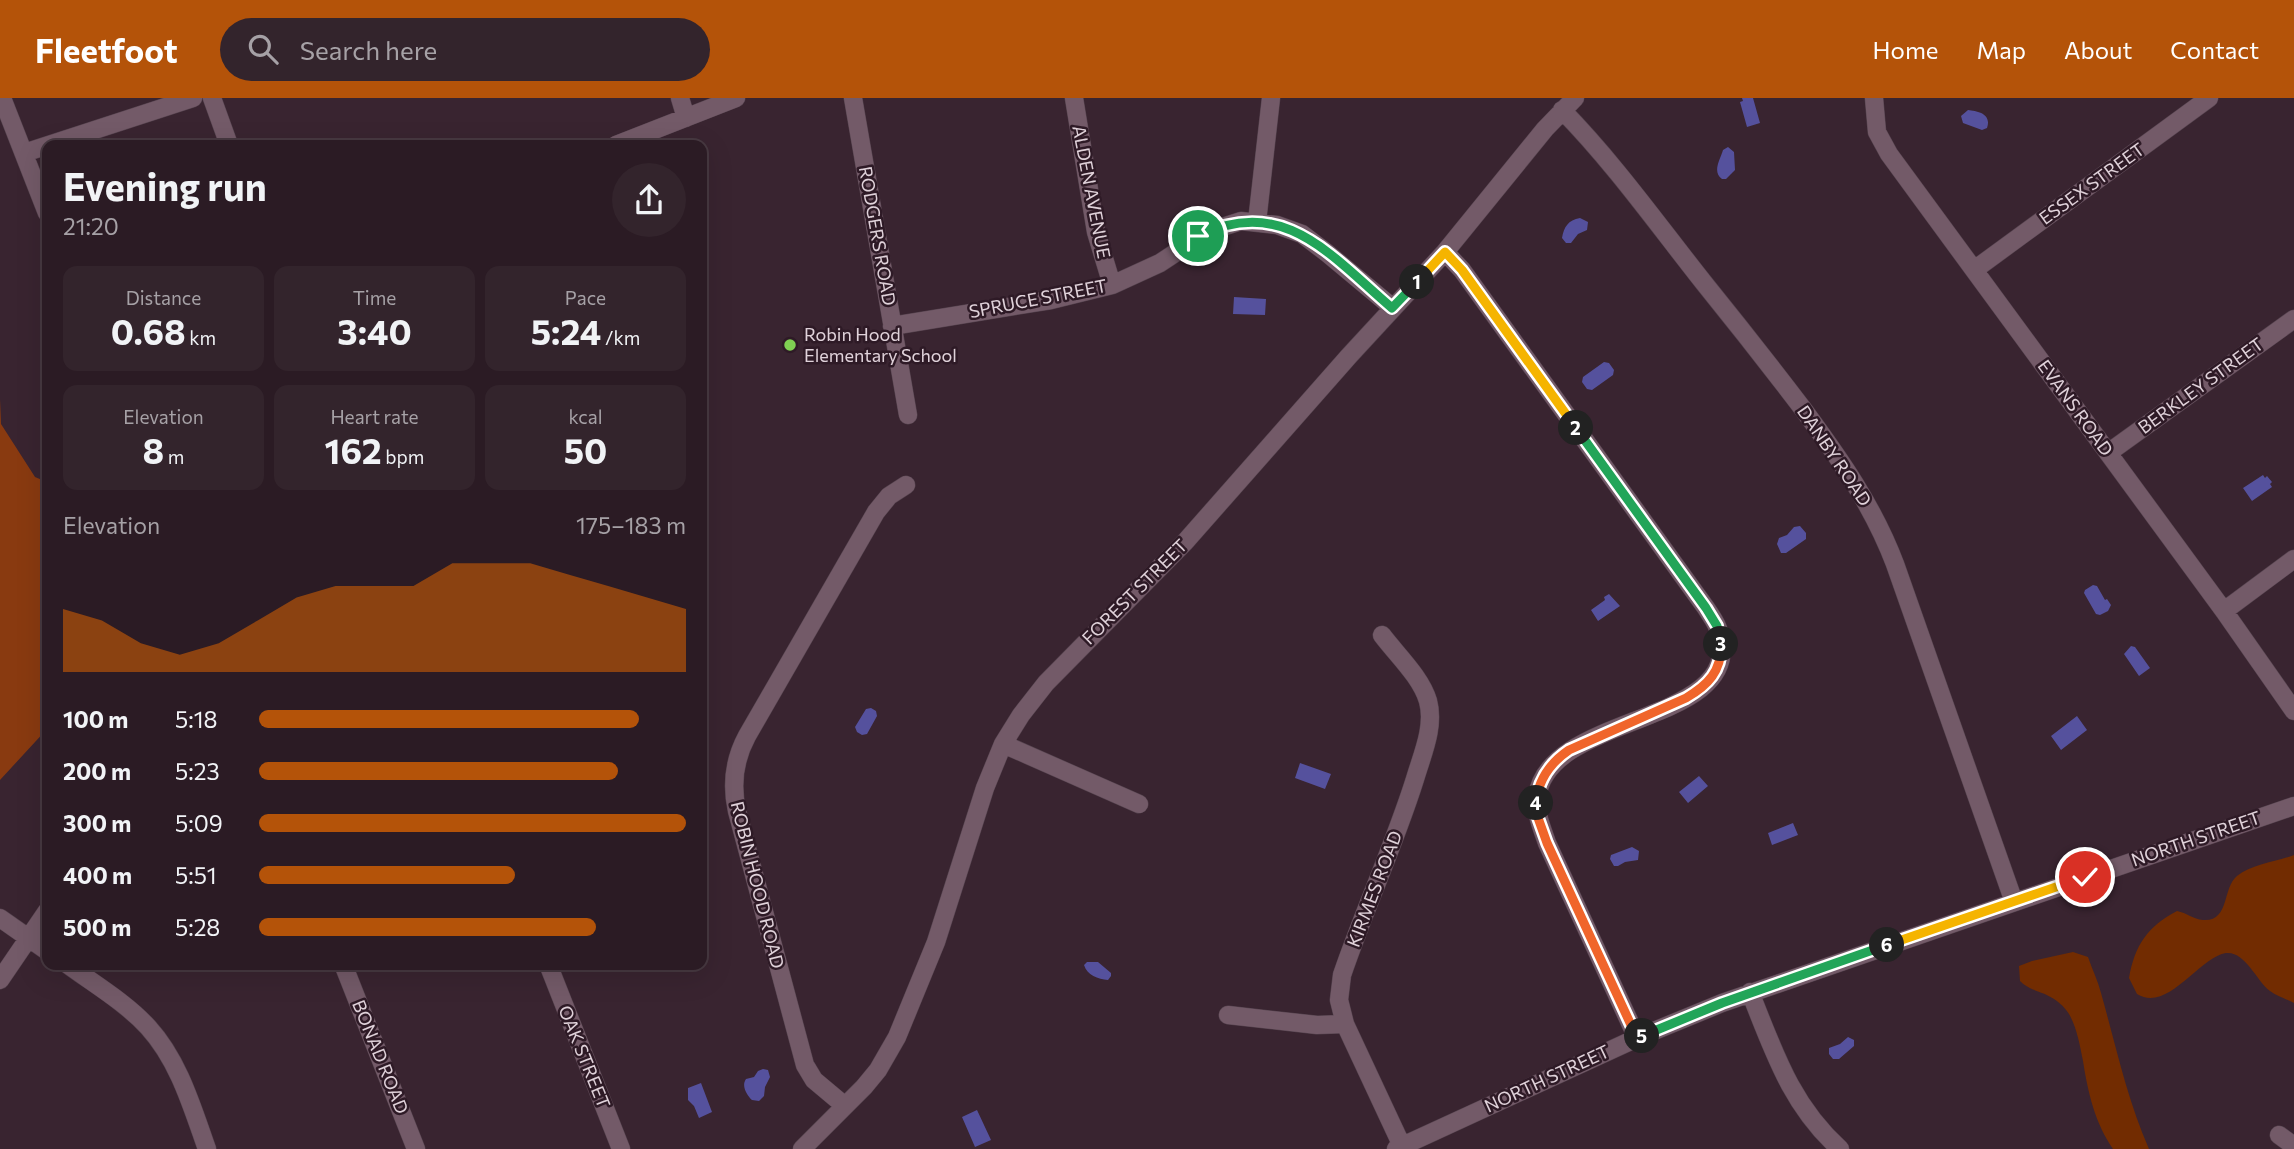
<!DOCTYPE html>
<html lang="en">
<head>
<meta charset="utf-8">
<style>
  :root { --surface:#2b1b24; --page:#33242c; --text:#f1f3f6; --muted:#a6a1a6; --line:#473941; --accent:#b45309 }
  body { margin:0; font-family:Commissioner,sans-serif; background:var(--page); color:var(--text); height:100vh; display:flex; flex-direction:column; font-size:26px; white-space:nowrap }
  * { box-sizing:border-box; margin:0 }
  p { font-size:23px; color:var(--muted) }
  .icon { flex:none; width:38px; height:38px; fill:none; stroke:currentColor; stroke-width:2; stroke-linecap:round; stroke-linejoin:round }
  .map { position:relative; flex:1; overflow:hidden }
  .details { position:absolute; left:42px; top:42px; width:665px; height:830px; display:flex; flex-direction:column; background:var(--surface); border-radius:14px; box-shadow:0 7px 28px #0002,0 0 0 2px var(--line) }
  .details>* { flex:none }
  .pin { position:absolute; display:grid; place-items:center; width:60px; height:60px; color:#fff; margin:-30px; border:4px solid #fff; border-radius:50%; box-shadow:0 2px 7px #0007 }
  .km { position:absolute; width:35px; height:35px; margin:-18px; border-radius:50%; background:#222; color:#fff; font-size:19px; line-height:35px; text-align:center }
  .round { display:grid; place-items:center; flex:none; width:74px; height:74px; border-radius:37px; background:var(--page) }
  .overview { display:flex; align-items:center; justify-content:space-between; height:119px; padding:0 21px }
  h1 { font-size:38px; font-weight:700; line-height:52px }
  .stats { display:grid; grid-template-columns:repeat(3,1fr); gap:10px; height:119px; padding:7px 21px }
  .stats div { display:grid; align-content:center; border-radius:14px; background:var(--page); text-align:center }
  .stats b { font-size:35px; font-weight:700 }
  .stats small { font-size:19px; font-weight:400 }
  .stats p { font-size:19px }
  .chart { height:196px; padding:14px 21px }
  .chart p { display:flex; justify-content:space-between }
  .chart svg { width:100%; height:126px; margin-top:7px; fill:var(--accent); opacity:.7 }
  ul { padding:0 21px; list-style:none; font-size:23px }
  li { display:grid; grid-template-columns:112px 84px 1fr; align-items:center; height:52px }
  li i { height:18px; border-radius:9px; background:var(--accent) }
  header { display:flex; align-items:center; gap:42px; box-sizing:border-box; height:98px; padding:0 35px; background:var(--accent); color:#fff }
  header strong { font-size:33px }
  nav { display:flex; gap:38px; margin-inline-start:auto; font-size:24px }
  .search { width:490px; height:63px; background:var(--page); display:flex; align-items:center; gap:18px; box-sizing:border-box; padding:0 24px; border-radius:38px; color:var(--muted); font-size:26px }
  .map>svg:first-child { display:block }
  .green { fill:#722c01 }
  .forest { fill:#893a10 }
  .water { fill:#55519d }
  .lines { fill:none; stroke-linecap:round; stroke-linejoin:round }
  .minor-casing { stroke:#55434e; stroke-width:19 }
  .minor { stroke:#735a68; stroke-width:18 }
  .split-1-casing { stroke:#fff; stroke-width:14 }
  .split-2-casing { stroke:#fff; stroke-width:14 }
  .split-3-casing { stroke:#fff; stroke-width:14 }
  .split-4-casing { stroke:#fff; stroke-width:14 }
  .split-5-casing { stroke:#fff; stroke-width:14 }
  .split-6-casing { stroke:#fff; stroke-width:14 }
  .split-7-casing { stroke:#fff; stroke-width:14 }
  .split-1 { stroke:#22a559; stroke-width:9 }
  .split-2 { stroke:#f5b400; stroke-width:9 }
  .split-3 { stroke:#22a559; stroke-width:9 }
  .split-4 { stroke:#f0652b; stroke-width:9 }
  .split-5 { stroke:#f0652b; stroke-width:9 }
  .split-6 { stroke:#22a559; stroke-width:9 }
  .split-7 { stroke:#f5b400; stroke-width:9 }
  .poi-dot { fill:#7fd052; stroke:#2e1a26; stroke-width:2.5 }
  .labels { text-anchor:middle; stroke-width:5; stroke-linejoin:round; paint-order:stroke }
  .street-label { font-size:18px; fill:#e0d2da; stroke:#2e1a26 }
  .poi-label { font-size:18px; fill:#e0d2da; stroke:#2e1a26; text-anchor:start }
</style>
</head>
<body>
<header>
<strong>Fleetfoot</strong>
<div class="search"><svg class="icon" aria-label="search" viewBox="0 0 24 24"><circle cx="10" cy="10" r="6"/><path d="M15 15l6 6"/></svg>Search here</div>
<nav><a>Home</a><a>Map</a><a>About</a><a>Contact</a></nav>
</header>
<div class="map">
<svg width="2294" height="1051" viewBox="0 0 2294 1051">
  <rect width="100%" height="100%" fill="#392430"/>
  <!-- green -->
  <path class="green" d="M2294,757V905C2286,901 2277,898 2270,893C2256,882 2245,853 2226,855C2199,859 2168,915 2137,896L2129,880C2135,847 2147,829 2177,813C2187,815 2193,821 2203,822C2230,824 2222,790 2237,778C2252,766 2276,764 2294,757Z
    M2073,854L2088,859C2092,871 2098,883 2101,895C2116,948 2127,1001 2149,1051H2113C2095,1025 2088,995 2083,963C2080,948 2077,930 2069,916C2053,892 2034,897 2020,883L2019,868L2032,863Z"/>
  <!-- forest -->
  <path class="forest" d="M0,301L1,326L35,379L47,384V631L0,682Z"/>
  <!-- water -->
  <path class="water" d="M1742,0H1753L1760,25L1747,29L1740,4L1743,3Z
    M1968,12C1978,13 1992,16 1987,30L1982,32L1963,25L1961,18Z
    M1728,49L1734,54L1735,72L1726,81H1722C1712,74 1720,62 1723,52Z
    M1580,120L1588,124L1587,132L1578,136L1571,145H1566L1562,140C1564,129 1568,122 1580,120Z
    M1234,199L1266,201L1265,217L1233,216Z
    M1604,264L1609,265L1614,272L1613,277L1592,292L1587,291L1582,284L1583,279Z
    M2263,377L2265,380L2267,378L2272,384L2270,386L2272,389L2252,403L2243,390Z
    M1800,428L1806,435V441L1786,455H1781L1777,446L1779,440L1787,437L1794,429Z
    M2093,487L2097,488L2105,502L2107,501L2111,507L2108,513L2100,517L2096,516L2084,495L2085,492Z
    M1609,496L1620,508L1598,523L1591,512L1605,502L1604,499Z
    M2131,548L2135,549L2150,570L2139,578L2124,556Z
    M871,610L876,613L877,618L867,636L862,637L857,634L855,629L866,611Z
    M2077,618L2087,632L2061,652L2051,638Z
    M1300,665L1331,676L1325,691L1295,680Z
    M1699,678L1708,688L1688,705L1679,694Z
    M1793,725L1798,737L1772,747L1768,735Z
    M1632,749L1639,753L1638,762L1625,764L1618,768H1614L1610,761L1611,757Z
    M1087,864H1098L1111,875V878L1108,882C1098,881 1087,877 1084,867Z
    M1848,939L1854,942V948L1839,961H1833L1829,956V950L1840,946Z
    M763,971L768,972L770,979L765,989L764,998L759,1003L752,1002C747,997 741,988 746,981L754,979L758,973Z
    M701,985L712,1014L699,1020L694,1008L688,1002V990Z
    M977,1012L991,1042L975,1049L962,1019Z"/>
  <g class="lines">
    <!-- minor casing -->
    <g class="minor-casing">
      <path id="minor" d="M2,0L47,115
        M212,0L229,47
        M680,0L686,20
        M853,0L908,317
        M1074,0L1096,134L1112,187
        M1874,0L1877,34L1889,56L2224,513L2294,613
        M1562,12C1614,65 1658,127 1704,185C1738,227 1771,269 1803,311C1840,361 1873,408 1895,466L2014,804
        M616,47L736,0
        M24,55L193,0
        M1257,124L1271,0
        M1445,154L1462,172L1706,510C1711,518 1717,525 1719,534C1747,629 1548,613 1537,699C1535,715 1542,730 1547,745L1637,940
        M1974,172L2209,0
        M892,228L1051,202L1112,187L1160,165L1207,134L1241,123L1277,127L1302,136L1327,155L1393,210
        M2108,355L2294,221
        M2224,513L2294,461
        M1382,537C1397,557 1421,579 1428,603C1435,629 1422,657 1415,681C1394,748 1364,812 1342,877L1339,902L1345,926L1402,1048
        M1003,646L1139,706
        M0,820L47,853
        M67,866C94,886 125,904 148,929C179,963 192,1009 207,1051
        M343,866L416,1051
        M548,866L621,1051
        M0,882L47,813
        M1750,894C1774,954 1791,1007 1840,1051
        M1228,917L1317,927L1345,926
        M845,1008L814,982L805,967L737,713C731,686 734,662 747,638L876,414L889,398L906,387
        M2279,1037L2294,1048
        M802,1051L864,989L878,972L897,939L936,844L985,690L1003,646L1021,617L1046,585L1185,444L1349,258L1445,154L1545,31L1575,0
        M1396,1051L1637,940L1722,905L2294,708"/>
    </g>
    <!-- minor -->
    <use href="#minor" class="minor"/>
  </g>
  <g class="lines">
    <!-- split-1 casing -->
    <g class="split-1-casing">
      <path id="split-1" d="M1198,138C1284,96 1331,158 1392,210L1417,184"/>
    </g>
    <!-- split-2 casing -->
    <g class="split-2-casing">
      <path id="split-2" d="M1417,184L1445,154L1462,172L1576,330"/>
    </g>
    <!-- split-3 casing -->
    <g class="split-3-casing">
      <path id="split-3" d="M1576,330L1706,510L1717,528L1721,546"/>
    </g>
    <!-- split-4 casing -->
    <g class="split-4-casing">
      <path id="split-4" d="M1536,705C1538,682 1550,665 1569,652L1686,600C1708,587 1722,573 1721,546"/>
    </g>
    <!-- split-5 casing -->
    <g class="split-5-casing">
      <path id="split-5" d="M1536,705L1537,717L1547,745L1637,940L1642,938"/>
    </g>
    <!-- split-6 casing -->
    <g class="split-6-casing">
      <path id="split-6" d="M1642,938L1722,905L1887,847"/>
    </g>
    <!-- split-7 casing -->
    <g class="split-7-casing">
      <path id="split-7" d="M1887,847L2085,779"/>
    </g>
    <!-- split-1 -->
    <use href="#split-1" class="split-1"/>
    <!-- split-2 -->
    <use href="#split-2" class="split-2"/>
    <!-- split-3 -->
    <use href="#split-3" class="split-3"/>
    <!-- split-4 -->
    <use href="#split-4" class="split-4"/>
    <!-- split-5 -->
    <use href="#split-5" class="split-5"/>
    <!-- split-6 -->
    <use href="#split-6" class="split-6"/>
    <!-- split-7 -->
    <use href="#split-7" class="split-7"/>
  </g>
  <!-- markers -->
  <circle class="poi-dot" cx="790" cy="247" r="7"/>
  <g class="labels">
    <!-- street labels -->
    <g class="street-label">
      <text transform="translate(2092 86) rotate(-36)" y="6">ESSEX STREET</text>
      <text transform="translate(1091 94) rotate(79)" y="6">ALDEN AVENUE</text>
      <text transform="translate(877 138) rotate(80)" y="6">RODGERS ROAD</text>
      <text transform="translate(1038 201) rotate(-11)" y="6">SPRUCE STREET</text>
      <text transform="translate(2201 288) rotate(-36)" y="6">BERKLEY STREET</text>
      <text transform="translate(2075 310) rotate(54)" y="6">EVANS ROAD</text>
      <text transform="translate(1834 358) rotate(56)" y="6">DANBY ROAD</text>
      <text transform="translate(1135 494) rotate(-45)" y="6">FOREST STREET</text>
      <text transform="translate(2196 741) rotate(-19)" y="6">NORTH STREET</text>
      <text transform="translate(757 787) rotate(76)" y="6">ROBIN HOOD ROAD</text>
      <text transform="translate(1375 791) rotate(-69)" y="6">KIRMES ROAD</text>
      <text transform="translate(380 959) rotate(68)" y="6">BONAD ROAD</text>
      <text transform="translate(584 959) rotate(68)" y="6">OAK STREET</text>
      <text transform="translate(1547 981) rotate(-25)" y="6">NORTH STREET</text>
    </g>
    <!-- poi labels -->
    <g class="poi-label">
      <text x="804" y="243">Robin Hood<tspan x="804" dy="21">Elementary School</tspan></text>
    </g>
  </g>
</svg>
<div class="pin" style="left:1198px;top:138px;background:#1e9e55"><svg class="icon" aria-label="arrive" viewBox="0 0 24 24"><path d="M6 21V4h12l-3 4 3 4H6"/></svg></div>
<div class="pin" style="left:2085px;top:779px;background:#d93025"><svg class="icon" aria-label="check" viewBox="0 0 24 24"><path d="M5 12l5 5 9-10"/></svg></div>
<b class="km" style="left:1417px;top:184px">1</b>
<b class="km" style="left:1576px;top:330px">2</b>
<b class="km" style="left:1721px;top:546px">3</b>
<b class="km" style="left:1536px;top:705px">4</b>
<b class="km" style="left:1642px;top:938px">5</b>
<b class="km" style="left:1887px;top:847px">6</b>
<section class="details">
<div class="overview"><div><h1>Evening run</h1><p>21:20</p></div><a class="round"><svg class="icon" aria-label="share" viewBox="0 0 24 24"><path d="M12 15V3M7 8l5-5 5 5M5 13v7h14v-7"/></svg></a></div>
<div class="stats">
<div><p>Distance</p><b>0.68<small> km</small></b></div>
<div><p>Time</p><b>3:40</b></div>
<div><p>Pace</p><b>5:24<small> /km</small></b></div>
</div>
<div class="stats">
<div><p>Elevation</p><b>8<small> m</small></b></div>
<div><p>Heart rate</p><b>162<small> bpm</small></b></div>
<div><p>kcal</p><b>50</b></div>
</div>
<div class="chart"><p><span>Elevation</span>175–183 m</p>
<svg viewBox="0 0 160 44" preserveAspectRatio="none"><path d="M0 44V22L10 26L20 34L30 38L40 34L50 26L60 18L70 14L80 14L90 14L100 6L110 6L120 6L130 10L140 14L150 18L160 22V44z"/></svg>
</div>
<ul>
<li><b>100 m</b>5:18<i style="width:89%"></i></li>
<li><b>200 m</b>5:23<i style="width:84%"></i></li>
<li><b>300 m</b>5:09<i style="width:100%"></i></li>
<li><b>400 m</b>5:51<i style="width:60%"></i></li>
<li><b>500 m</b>5:28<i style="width:79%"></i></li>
</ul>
</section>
</div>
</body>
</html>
